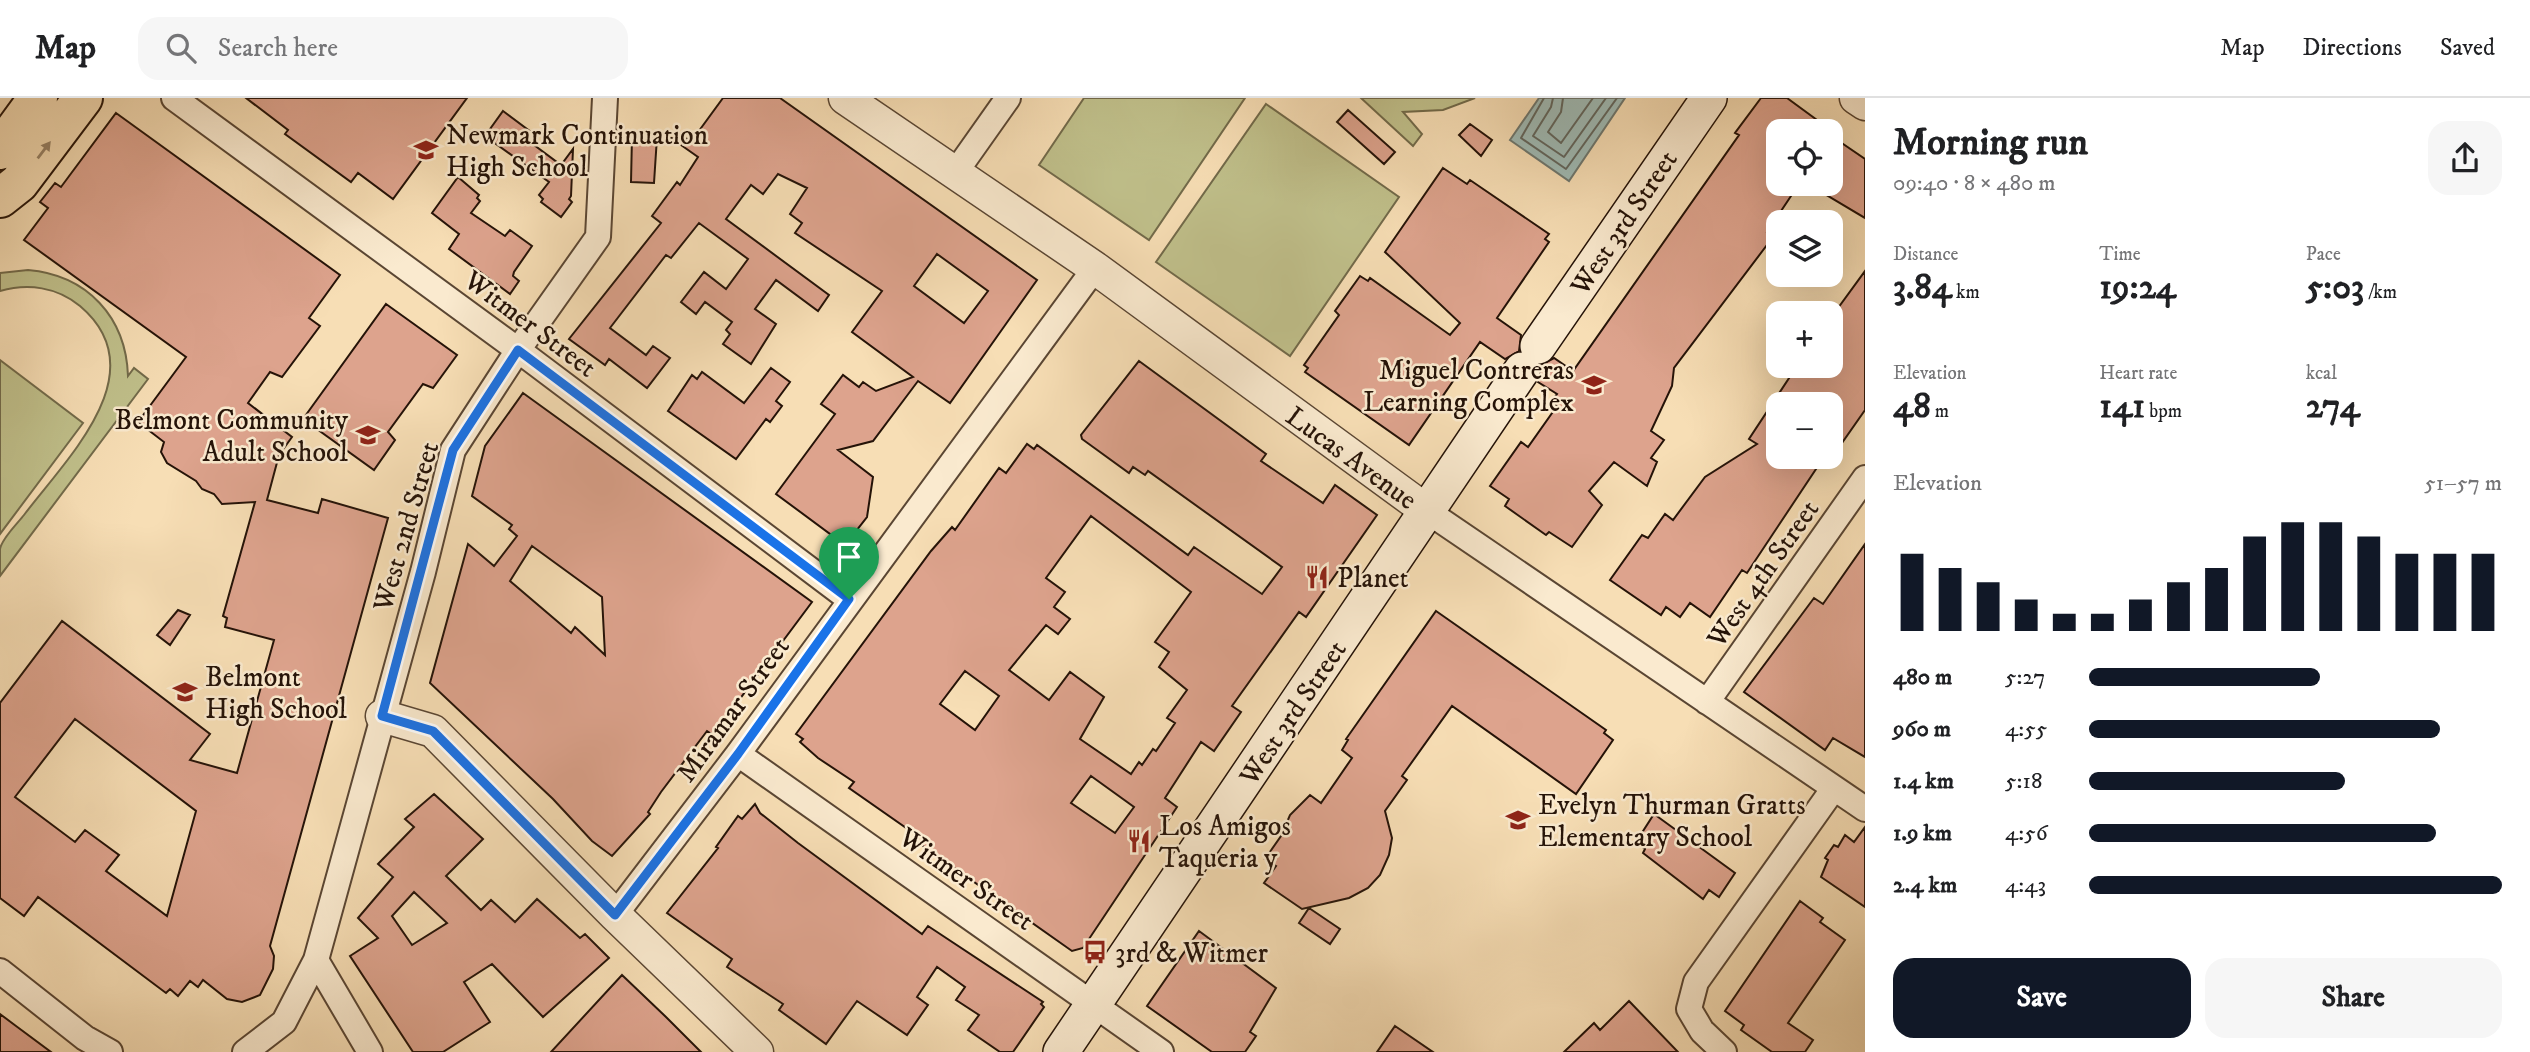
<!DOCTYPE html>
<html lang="en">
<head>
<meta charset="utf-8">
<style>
  :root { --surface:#fff; --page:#f6f6f6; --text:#202124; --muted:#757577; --line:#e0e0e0; --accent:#111827 }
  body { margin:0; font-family:"IM FELL DW Pica",serif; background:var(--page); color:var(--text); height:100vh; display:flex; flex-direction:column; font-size:26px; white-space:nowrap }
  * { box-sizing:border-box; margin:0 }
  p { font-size:23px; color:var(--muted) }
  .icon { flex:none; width:38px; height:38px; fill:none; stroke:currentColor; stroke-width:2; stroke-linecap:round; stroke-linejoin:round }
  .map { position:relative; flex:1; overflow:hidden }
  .sheet { display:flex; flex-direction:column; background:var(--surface); width:665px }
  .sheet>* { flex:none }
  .controls { position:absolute; left:1766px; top:21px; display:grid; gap:14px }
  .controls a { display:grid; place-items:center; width:77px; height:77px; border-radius:14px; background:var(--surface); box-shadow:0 7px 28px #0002; font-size:35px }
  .pin { position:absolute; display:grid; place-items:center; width:60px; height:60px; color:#fff; margin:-72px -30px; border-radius:50% 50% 50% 0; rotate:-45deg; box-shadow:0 0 7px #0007 }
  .pin .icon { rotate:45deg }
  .round { display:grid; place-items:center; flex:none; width:74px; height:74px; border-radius:21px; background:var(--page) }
  .summary { display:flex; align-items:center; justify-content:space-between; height:119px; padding:0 28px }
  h1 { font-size:38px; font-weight:700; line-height:52px }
  .figures { display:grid; grid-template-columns:repeat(3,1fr); gap:10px; height:119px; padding:7px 28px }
  .figures div { display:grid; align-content:center }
  .figures b { font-size:35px; font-weight:700 }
  .figures small { font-size:19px; font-weight:400 }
  .figures p { font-size:19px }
  .chart { height:196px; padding:14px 28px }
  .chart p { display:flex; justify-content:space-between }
  .chart svg { width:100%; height:126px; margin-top:7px; stroke:var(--accent); stroke-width:6 }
  .primary-button { display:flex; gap:14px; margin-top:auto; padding:14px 28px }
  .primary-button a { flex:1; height:80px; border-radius:21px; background:var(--accent); color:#fff; font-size:28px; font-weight:700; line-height:80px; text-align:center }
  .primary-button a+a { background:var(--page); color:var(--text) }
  ul { padding:0 28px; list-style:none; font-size:23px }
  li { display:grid; grid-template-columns:112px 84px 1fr; align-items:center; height:52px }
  li i { height:18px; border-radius:9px; background:var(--accent) }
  header { display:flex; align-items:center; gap:42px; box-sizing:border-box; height:98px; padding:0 35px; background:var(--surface); border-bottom:2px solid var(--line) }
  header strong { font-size:33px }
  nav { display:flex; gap:38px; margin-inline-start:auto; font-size:24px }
  .search { width:490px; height:63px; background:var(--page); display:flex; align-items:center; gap:18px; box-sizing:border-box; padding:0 24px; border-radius:21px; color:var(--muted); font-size:26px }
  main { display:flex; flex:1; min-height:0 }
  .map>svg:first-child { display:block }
  .green { fill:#c0c08b; stroke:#726a4a; stroke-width:2 }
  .water { fill:#9fbbb6; stroke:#6e7870; stroke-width:2 }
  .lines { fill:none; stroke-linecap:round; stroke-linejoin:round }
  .shore { stroke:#62675f; stroke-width:2 }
  .building { fill:#dda38d; stroke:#251308; stroke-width:2; fill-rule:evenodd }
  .minor-casing { stroke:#5a4633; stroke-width:28 }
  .tertiary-casing { stroke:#5a4633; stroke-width:35 }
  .secondary-casing { stroke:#251308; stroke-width:38 }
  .primary-casing { stroke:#251308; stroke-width:42 }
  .minor { stroke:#faeacf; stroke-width:24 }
  .tertiary { stroke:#faeacf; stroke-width:32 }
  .secondary { stroke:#faeacf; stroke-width:35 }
  .primary { stroke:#f7deb5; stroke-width:38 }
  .oneway { fill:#988367 }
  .route-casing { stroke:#fff; stroke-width:14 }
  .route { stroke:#1a73e8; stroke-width:9 }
  .labels { text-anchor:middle; stroke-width:5; stroke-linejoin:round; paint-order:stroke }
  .poi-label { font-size:28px; fill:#251308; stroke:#faeacf; text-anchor:start }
  .street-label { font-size:28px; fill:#251308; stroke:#faeacf }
</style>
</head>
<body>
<header>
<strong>Map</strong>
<div class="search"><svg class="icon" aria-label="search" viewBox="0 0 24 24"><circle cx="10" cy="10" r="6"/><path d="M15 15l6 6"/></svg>Search here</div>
<nav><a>Map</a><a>Directions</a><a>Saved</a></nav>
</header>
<main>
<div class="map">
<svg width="1865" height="954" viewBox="0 0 1865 954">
  <rect width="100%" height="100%" fill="#f7deb5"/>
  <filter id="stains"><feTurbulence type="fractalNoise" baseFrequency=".00286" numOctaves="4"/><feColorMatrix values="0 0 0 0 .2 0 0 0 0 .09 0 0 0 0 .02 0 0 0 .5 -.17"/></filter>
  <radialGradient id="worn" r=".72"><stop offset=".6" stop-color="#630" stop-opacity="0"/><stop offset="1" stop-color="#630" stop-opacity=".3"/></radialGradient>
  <!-- green -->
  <path class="green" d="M1084,0H1245L1149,142L1039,67Z
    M1361,0H1475L1443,12L1403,14L1422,36L1413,48Z
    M1266,6L1399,99L1290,258L1156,164Z
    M28,172C87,177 126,219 128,278L134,270L148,281L0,478C0,470 0,460 0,451C2,440 17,426 24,417C66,361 158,274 80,208C57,189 28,185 0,193V175Z
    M0,262L83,325L0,436Z"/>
  <!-- water -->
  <path class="water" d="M1539,0H1625L1569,83L1510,42Z"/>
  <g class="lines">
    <!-- shore -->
    <path class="shore" d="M1544,0L1521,40L1566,71L1617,0
      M1553,0L1551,9L1533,38L1564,59L1606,0
      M1563,0L1561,14L1548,34L1561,45L1593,0"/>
  </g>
  <!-- building -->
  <path class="building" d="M246,0H467L393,101L358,75L351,84L285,36L288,32Z
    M723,0H780L1037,182L950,305L918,283L873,343L838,352L873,379L867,419L845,447L776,396L835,316L821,306L843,277L859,289L863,284L876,293L913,279L852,234L882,193L795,135L802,125L790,116L807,90L778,76L763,96L751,87L726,121L829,197L818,213L776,182L755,211L776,226L751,266L723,246L730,236L726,232L732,224L705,204L696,216L681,204L704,174L726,191L748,161L699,125L671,160L666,157L610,230L646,257L653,248L670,260L647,290L609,261L605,267L569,241L661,125L652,118L677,84L680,87L698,59L671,40L693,41ZM937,156L988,193L964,225L914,188Z
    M1761,0H1787L1832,33H1778V86H1799L1767,134L1773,139L1674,270L1672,288L1651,333L1664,342L1651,360L1657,364L1647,388L1614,364L1589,393L1602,407L1572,449L1549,434L1546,437L1505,408L1509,401L1490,388L1521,344L1528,349L1557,308L1551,304L1557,296L1538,284L1541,267L1554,260L1573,273L1739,37L1735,35Z
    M1348,12L1395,54L1384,66L1337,24Z
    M503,13L531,34L526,41L561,67L573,51L571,98L569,101L572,104L561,119L541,104L543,101L539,97L549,84L485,38Z
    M116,15L340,177L309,220L320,228L282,279L270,274L248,305L292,339L279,357L267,402L318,415L322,401L388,420L270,848L274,858L273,871L260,897L242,904L227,901L203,882L198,889L190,883L178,898L170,891L166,895L38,799L24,818L0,800V605L62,523L210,636L190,662L237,675L274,542L225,529L227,520L223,518L255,404L222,406L214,396L202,391L196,383L167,365L161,354L164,344L138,324L186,259L24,142L48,110L40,104L55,85L61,89ZM75,621L196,713L167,818L106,773L119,757L85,732L75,744L15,699Z
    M1470,26L1492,42L1481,58L1459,37Z
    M1830,37L1865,61V120L1808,86H1830Z
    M632,38L657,39L654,85L631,84Z
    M1443,70L1467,86L1470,82L1549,136L1545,141L1549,144L1497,220L1521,237L1519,253L1505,261L1480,244L1409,347L1305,274L1308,270L1304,267L1339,217L1335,213L1360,178L1368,183L1370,180L1450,237L1460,225L1385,154Z
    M458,79L479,97L477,100L480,103L471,115L505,138L510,132L532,148L514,174L513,178L519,183L510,196L449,151L459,136L432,115Z
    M1865,173V312L1830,362V306H1785L1778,301V359H1824L1747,475L1742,472L1710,519L1690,505L1680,519L1666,509L1661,517L1610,482L1642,437L1648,440L1665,416L1673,422L1705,379L1757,346L1749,341L1797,268H1830V221Z
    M386,206L457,257L433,290L423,286L388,334L395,342L374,372L303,321Z
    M1139,263L1266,356L1261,363L1323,405L1335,387L1377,417L1306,519L1299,514L1232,608L1241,614L1214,653L1201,644L1165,700L1177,709L1083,850L1072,853L916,743L919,739L849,690L854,684L818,660L800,644L803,641L796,636L931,453L952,429L955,432L999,370L1006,375L1027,346L1034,351L1037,347L1188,457L1194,449L1262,496L1282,469L1148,373L1145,377L1133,369L1129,375L1082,341L1081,337ZM1091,418L1191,494L1155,544L1169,554L1159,569L1187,592L1167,620L1175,625L1156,653L1153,651L1142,667L1139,664L1131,676L1080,641L1104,599L1070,574L1049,602L1009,572L1046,527L1058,536L1070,521L1054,509L1065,494L1046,480ZM965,573L999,598L975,632L940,606ZM1091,678L1134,709L1115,735L1071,705Z
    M771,270L790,284L776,303L782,308L770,324L766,321L736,361L668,313L692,277L697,281L702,274L744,305Z
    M523,295L812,504L713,637L707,633L661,694L648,714L650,716L612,758L592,743L553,701L430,585L468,446L494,468L517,438L509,431L512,427L472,398L485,348ZM532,448L602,499L605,557L575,529L571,535L510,483Z
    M1865,446V659L1833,640L1825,652L1744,594L1814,500L1823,506Z
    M178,512L190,517L170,547L157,537Z
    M1436,513L1606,632L1604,635L1613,642L1576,696L1452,608L1402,678L1407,682L1385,713L1392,740L1389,757L1380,777L1368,790L1349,800L1302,811L1264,785L1276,768L1265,761L1281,738L1290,717L1310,697L1321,705L1352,660L1342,652L1348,642L1346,641Z
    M434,696L483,741L446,778L481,812L491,802L515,824L537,801L580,840L585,836L609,860L543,919L492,866L464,884L490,924L443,954H413L350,858L378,840L358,820L393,779L378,766L414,729L405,721ZM414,794L447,825L412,847L392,818Z
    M755,706L760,715L798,745L922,836L928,828L1043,904L1041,906L1044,909L1013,954H1000L968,932L979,917L956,902L965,889L937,869L917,899L928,907L907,937L857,903L826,946L779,912L783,906L727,869L732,861L667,815L718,750L716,749L738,718L742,721Z
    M1654,716L1735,775L1719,799L1709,792L1703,801L1643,755L1645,751L1636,744Z
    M1865,729V809L1821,779L1828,762L1825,760L1834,747L1838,749L1845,737L1854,744Z
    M1800,803L1823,820L1820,824L1845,842L1788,925L1813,942L1805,954H1772L1741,932L1744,927L1725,913Z
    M1309,810L1340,831L1330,846L1299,825Z
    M1199,833L1276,890L1250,934L1256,938L1245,954H1212L1147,908Z
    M622,877L666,919L701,954H551Z
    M1629,903L1678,954H1564L1594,925L1600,932Z
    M0,916L16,928L51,954H0Z
    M1395,928L1433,954H1377Z"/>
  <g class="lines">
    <!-- minor casing -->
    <g class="minor-casing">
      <path id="minor" d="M174,0L518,252L849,501
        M955,75L1008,0
        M1427,413L1865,711
        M1707,604L1865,380
        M738,656L1161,954
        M615,817L738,656L1095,170
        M316,862L370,954
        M0,873L85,940L110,954
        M245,954L284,924L316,862L423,474L453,352L518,252L598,139L605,0
        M1724,954L1702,933L1689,911L1696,884L1834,690"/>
    </g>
    <!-- tertiary casing -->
    <g class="tertiary-casing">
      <path id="tertiary" d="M845,0L1095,170L1427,413
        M1856,0L1865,6
        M382,618L433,633L615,817L757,954"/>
    </g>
    <!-- secondary casing -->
    <g class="secondary-casing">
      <path id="secondary" d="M1538,248L1709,0
        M1061,954L1522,272"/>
    </g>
    <!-- primary casing -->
    <g class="primary-casing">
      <path id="primary" d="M0,52L38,0
        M0,100L19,85L83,0"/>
    </g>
    <!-- minor -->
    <use href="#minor" class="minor"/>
    <!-- tertiary -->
    <use href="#tertiary" class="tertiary"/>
    <!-- secondary -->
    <use href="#secondary" class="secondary"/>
    <!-- primary -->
    <use href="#primary" class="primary"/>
  </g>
  <!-- one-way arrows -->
  <defs><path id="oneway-solid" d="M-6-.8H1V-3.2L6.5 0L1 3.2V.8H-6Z" transform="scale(1.75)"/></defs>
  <use class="oneway" href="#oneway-solid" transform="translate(44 52) rotate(-53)"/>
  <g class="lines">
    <!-- route casing -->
    <g class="route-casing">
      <path id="route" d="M518,252L849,501L738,656L615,817L433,633L382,618L453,352Z"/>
    </g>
    <!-- route -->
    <use href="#route" class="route"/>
  </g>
  <!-- icons -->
  <defs>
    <g id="school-bare" transform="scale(1.89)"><path d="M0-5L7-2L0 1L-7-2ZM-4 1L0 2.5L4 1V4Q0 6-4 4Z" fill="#8f2418" stroke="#faeacf" stroke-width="2.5" paint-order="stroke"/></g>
    <g id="restaurant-bare" transform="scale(1.89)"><path d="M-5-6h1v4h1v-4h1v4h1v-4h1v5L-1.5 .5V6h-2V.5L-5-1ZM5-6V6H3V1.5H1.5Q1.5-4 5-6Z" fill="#8f2418" stroke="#faeacf" stroke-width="2.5" paint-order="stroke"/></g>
    <g id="bus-bare" transform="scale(1.89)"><path d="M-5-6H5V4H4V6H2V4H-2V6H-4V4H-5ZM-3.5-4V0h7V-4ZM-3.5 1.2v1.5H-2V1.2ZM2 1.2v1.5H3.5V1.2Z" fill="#8f2418" stroke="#faeacf" stroke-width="2.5" paint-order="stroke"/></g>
  </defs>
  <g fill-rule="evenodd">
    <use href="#school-bare" x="426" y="52"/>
    <use href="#school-bare" x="1594" y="287"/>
    <use href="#school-bare" x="368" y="337"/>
    <use href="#restaurant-bare" x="1317" y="479"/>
    <use href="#school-bare" x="185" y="594"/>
    <use href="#school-bare" x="1518" y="722"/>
    <use href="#restaurant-bare" x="1139" y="743"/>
    <use href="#bus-bare" x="1095" y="854"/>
  </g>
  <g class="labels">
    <!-- poi labels -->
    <g class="poi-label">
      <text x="446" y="46">Newmark Continuation<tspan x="446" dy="32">High School</tspan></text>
      <text x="1574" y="281" text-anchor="end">Miguel Contreras<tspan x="1574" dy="32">Learning Complex</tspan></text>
      <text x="348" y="331" text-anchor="end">Belmont Community<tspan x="348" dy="32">Adult School</tspan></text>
      <text x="1337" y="489">Planet</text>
      <text x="205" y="588">Belmont<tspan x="205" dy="32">High School</tspan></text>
      <text x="1538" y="716">Evelyn Thurman Gratts<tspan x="1538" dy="32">Elementary School</tspan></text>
      <text x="1159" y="737">Los Amigos<tspan x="1159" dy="32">Taqueria y</tspan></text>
      <text x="1115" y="864">3rd &amp; Witmer</text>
    </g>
    <!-- street labels -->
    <g class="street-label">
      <text transform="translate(1623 124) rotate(-56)" y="10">West 3rd Street</text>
      <text transform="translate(531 225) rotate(37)" y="10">Witmer Street</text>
      <text transform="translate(1352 359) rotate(36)" y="10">Lucas Avenue</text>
      <text transform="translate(405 428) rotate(-74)" y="10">West 2nd Street</text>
      <text transform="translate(1762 475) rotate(-55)" y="10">West 4th Street</text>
      <text transform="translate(732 611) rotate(-54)" y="10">Miramar Street</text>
      <text transform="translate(1292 614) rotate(-56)" y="10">West 3rd Street</text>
      <text transform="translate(967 780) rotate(35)" y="10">Witmer Street</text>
    </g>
  </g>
  <rect width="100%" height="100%" filter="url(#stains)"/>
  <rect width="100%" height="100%" fill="url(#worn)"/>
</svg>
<div class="controls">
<a><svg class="icon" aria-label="locate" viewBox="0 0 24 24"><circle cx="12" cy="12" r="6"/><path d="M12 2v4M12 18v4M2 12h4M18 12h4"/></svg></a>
<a><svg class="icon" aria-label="layers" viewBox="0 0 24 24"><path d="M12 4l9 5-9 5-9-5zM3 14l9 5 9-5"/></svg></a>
<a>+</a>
<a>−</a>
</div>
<div class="pin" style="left:849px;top:501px;background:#1e9e55"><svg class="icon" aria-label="arrive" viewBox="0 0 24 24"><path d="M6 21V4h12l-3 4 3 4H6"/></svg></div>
</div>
<section class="sheet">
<div class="summary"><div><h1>Morning run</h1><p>09:40 · 8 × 480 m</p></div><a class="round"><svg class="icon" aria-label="share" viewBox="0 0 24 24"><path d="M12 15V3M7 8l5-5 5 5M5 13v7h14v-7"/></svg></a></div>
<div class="figures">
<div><p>Distance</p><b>3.84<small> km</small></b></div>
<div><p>Time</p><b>19:24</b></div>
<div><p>Pace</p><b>5:03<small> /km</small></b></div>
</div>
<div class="figures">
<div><p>Elevation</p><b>48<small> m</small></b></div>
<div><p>Heart rate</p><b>141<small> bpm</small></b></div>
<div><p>kcal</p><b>274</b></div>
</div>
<div class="chart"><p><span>Elevation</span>51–57 m</p>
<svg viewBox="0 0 160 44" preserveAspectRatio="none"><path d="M5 44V17M15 44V22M25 44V27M35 44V33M45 44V38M55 44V38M65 44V33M75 44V27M85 44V22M95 44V11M105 44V6M115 44V6M125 44V11M135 44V17M145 44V17M155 44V17"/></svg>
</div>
<ul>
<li><b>480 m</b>5:27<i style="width:56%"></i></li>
<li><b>960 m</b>4:55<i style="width:85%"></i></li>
<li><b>1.4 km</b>5:18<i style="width:62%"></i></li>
<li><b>1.9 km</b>4:56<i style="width:84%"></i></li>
<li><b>2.4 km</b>4:43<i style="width:100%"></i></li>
</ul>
<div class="primary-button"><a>Save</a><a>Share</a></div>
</section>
</main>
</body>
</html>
